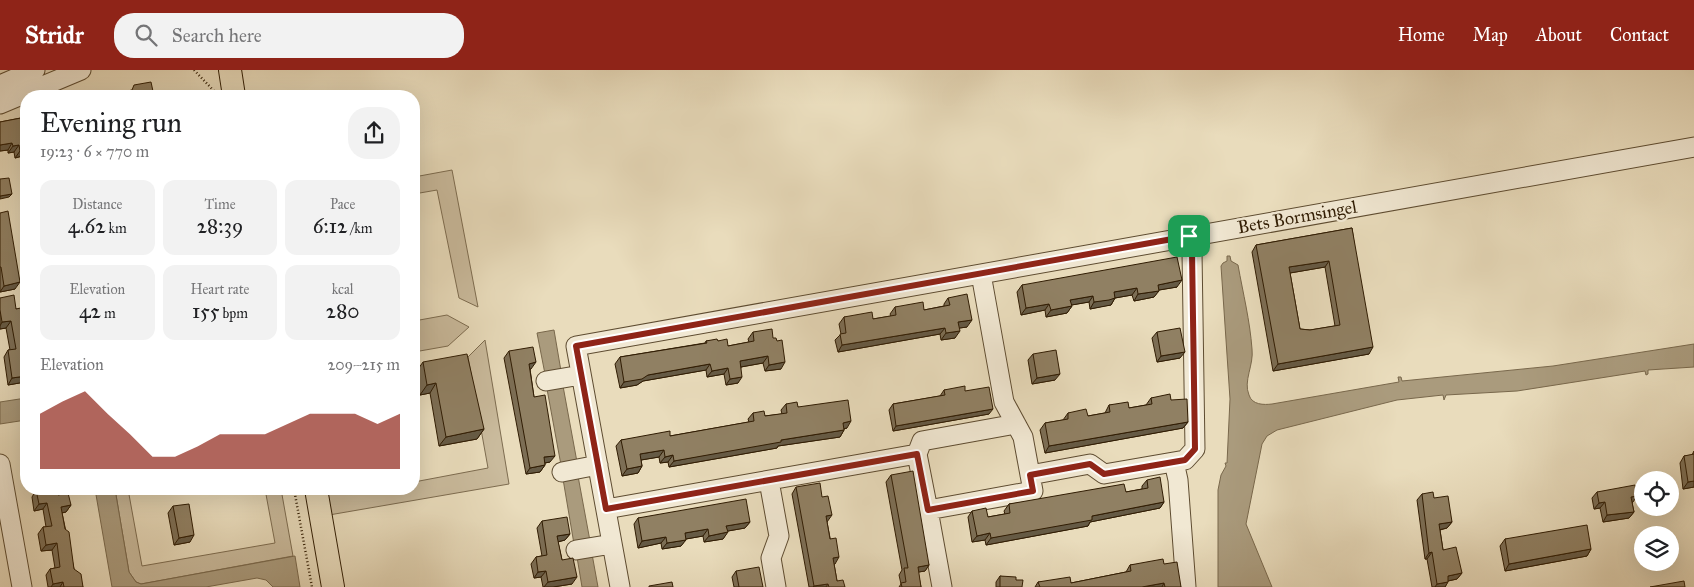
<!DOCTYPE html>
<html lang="en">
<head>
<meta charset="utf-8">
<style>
  :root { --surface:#fff; --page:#f2f2f2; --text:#202124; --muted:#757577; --accent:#8f2418 }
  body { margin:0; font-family:"IM FELL Great Primer",serif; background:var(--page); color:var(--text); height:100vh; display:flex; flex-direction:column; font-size:19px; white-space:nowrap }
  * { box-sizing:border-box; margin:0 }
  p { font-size:16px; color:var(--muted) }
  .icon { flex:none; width:28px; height:28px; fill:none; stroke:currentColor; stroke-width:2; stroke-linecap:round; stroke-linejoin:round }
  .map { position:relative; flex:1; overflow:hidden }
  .drawer { position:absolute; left:20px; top:20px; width:400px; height:405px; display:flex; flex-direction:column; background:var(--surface); border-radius:20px; box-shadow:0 5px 20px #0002 }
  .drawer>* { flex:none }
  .controls { position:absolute; left:1634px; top:401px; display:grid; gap:10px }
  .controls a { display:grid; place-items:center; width:45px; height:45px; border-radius:50%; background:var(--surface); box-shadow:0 5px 20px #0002; font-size:25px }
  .pin { position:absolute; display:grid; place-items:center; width:42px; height:42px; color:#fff; margin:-21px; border-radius:10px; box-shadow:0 2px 8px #0006 }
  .round { display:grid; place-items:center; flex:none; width:52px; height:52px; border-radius:20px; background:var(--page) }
  .headline { display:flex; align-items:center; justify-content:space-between; height:85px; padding:0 20px }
  h1 { font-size:28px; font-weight:600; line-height:38px }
  .metrics { display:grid; grid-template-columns:repeat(3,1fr); gap:8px; height:85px; padding:5px 20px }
  .metrics div { display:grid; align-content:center; border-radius:12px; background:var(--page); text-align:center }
  .metrics b { font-size:21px; font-weight:600 }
  .metrics small { font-size:14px; font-weight:400 }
  .metrics p { font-size:14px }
  .chart { height:140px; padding:10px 20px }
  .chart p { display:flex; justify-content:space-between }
  .chart svg { width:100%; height:90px; margin-top:5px; fill:var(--accent); opacity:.7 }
  header { display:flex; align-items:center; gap:30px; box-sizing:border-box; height:70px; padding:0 25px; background:var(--accent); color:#fff }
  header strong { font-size:24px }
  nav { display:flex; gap:28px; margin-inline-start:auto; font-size:18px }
  .search { width:350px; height:45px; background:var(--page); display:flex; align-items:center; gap:12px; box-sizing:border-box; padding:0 18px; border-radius:20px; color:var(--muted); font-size:19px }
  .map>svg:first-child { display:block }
  .green { fill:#cabb9d; stroke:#7d6c50 }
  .water { fill:#aa9b7d; stroke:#79684c }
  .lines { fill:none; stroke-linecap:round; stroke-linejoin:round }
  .minor-casing { stroke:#5e4c31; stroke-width:21 }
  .major-casing { stroke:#301c03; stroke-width:24 }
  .path { stroke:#301c03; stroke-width:2.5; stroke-dasharray:1 2.5; stroke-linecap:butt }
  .minor { stroke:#f1e8d3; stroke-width:19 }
  .major { stroke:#e9dcbc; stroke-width:22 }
  .wall { fill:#7c6e55; stroke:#301c03; fill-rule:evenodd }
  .shaded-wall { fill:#655a45; stroke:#301c03 }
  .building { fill:#908063; stroke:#301c03; fill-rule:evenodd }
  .route-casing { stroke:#fff; stroke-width:10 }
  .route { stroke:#8f2418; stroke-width:6 }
  .labels { text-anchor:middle; stroke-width:4.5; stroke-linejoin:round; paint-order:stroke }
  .street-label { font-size:18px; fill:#301c03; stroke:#f1e8d3 }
</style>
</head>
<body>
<header>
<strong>Stridr</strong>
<div class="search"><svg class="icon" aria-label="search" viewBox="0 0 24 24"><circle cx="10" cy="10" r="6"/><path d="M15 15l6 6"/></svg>Search here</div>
<nav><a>Home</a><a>Map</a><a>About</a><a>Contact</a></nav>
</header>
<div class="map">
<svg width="1694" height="517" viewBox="0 0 1694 517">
  <rect width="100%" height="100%" fill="#e9dcbc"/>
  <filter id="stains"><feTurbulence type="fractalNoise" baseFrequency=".004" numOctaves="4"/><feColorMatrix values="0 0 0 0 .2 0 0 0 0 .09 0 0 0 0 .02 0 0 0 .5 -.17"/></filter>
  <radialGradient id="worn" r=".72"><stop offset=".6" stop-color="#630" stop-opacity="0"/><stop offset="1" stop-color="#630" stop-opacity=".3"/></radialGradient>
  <!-- green -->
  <path class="green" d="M452,100L478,237L459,228L437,120L414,124V107Z
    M447,245L469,257L448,276L414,282V251Z
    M485,270L509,414L329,445L324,419H344L345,424L376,419H414V412L488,398L468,287Z
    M115,419H128L142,496L275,473L265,419H281L293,486L141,514L136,512L129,502Z"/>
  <!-- water -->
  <path class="water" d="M1227,186H1230L1231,191L1238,195C1243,223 1250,251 1252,279C1254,295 1243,311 1249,325C1252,335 1264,335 1272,334L1399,312L1398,307H1401L1402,311L1553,296L1694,274V297L1648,300V304L1646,305L1645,301L1517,321L1446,325L1444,330L1443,325L1397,330L1277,360L1267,366L1262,374L1246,454L1272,517H1218V420L1221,405L1226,396L1225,393H1227L1230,329L1221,196L1223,193L1227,191Z
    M554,260L561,301L545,304L537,263Z
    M563,316L577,392L561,395L547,319Z
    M26,328V350L0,354V332Z
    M578,406L590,471L574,474L563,409Z
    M95,419H115L129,502L136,512L141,514L295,486L300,517H273L266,510L257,508L206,517H112Z
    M592,484L598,517H582L577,487Z"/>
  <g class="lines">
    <!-- minor casing -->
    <g class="minor-casing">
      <path id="minor" d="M0,15L35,0
        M0,34L81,0
        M546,311L581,305
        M1174,392L1178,410L1186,517
        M0,394L22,517
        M562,402L598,395
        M1030,405L1090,394L1104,404L1185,390L1195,379L1192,182L1189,166
        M769,411L779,466L771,488L776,517
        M606,439L917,384
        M928,440L917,384L922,371L1016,354
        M576,480L612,474
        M620,517L576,276L1694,77
        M942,517L928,440L1033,421L1023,367L1004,332L981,204"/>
    </g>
    <!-- major casing -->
    <g class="major-casing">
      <path id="major" d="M230,0L234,26
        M316,419L333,517"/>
    </g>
    <!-- path -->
    <path class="path" d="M194,0L214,21
      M294,419L312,517"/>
    <!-- minor -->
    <use href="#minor" class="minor"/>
    <!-- major -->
    <use href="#major" class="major"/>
  </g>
  <!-- wall -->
  <path class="wall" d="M26,47V85L15,88L14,82L8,83V80L0,81V52Z
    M0,143L15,219L0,222Z
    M1352,158L1369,284L1273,301L1252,182L1256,175ZM1325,197L1335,256L1310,260L1300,259L1290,203Z
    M1022,215L1177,217L1159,220L1154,227L1134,231L1132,225L1115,228L1111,235L1104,236L1090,239L1089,232L1071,235L1072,236L1067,243L1046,247L1045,240L1021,245L1017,222Z
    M0,228L16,239L26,242V310L25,312L8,315L4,287L8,280H10L6,258L0,259Z
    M948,228L967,257L959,258L955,268L941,270L940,264L838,282L835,270L841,264L839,254L844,247L873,249L891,246L890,244L895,237L924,240L944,236V234Z
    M753,262L781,299L765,301L763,293L741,297L738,313L726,315L724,304L707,307L706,300L643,311L637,315L620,318L615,294L620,287L705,273L706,271H718L728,276L749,272L748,269Z
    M1157,262L1180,288L1157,292L1152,268Z
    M509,281L531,299H530L534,327L550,392L545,393V395L540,402L526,404L504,288Z
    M1033,284L1055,310L1032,314L1028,290Z
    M423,292L484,359L477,369L439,376L430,323L420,325L416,302Z
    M944,320L965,321L989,344L893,361L889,340L893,334L940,326Z
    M1151,328L1171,330L1188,352L1183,358L1045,383L1040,360L1045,353L1063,350L1068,343L1088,346L1105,343L1109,335L1129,338L1146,335Z
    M786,334L798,337L847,358L844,359V360L840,367L778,376L777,378L669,397L668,392L660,393L659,387L641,390L642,396L638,403L622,406L616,376L621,370L670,366L749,352L748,349L753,343L765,346L782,344L781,340Z
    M26,374V393H25L23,379Z
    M1694,381V417L1683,419L1680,393L1684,386L1692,385Z
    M891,405L929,495L925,501L918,502L921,517H899L901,514L899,505L902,500L886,412Z
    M1147,410L1164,432L1160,438L1090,452L1088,456L986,475L985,470L972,472L968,447L972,441L988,447L1005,444L1004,441L1009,434L1126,422L1142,419V416Z
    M796,417L827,452L835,494H834L837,511L845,517H809L792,424Z
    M36,420L58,425L71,435L66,442L62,443L74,499L83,517H48L46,505L50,499L55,498L52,480L41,481L38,464L43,457H46L43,439L34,441L32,427Z
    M1597,422L1633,432L1632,433L1634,442L1629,448L1603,452L1600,438L1594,439L1592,428Z
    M1422,424L1434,428L1452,452L1447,458L1440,460L1443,480L1462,503L1457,509L1448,511L1445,517H1432L1427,489H1425L1417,430Z
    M173,436L190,472L174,475L168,443Z
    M638,448L750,452L745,458L728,461L723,469L704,472L703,466L686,469L681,476L662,479L661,473L638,478L634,454Z
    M542,451L570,464L565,470L558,472L562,490L572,514L553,517H543L541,507L534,508L531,494L536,487L542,486L537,458Z
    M1505,469L1591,479L1587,486L1505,501L1500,476Z
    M1164,494L1181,517H1035L1038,512L1071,513L1126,502L1130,495Z
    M736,501L763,517H734L732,507Z
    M1000,506L1016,510L1022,517H996V512Z"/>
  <!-- shaded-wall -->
  <path class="shaded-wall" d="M12,73L8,80L0,81V75Z
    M19,75L14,82L8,83L13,76Z
    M26,80V85L15,88L20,81Z
    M12,124L9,127L0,129V126Z
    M1329,191L1325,197L1284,204L1289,197Z
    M1182,210L1177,217L1153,221L1158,215Z
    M20,212L15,219L0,222L4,216Z
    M1137,218L1132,225L1109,229L1114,222Z
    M1159,221L1154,227L1134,231L1138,224Z
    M1093,226L1089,232L1066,236L1070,230Z
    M1115,228L1111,235L1090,239L1094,232Z
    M1049,234L1045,240L1021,245L1026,238Z
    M1072,236L1067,243L1046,247L1051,240Z
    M972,250L967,257L953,259L958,252Z
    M11,251L6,258L0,259V256L2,252Z
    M945,258L940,264L838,282L842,275Z
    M960,261L955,268L941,270L946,263Z
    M1373,277L1369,284L1273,301L1278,294Z
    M1185,282L1180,288L1157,292L1161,286Z
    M768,286L763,293L735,298L740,291Z
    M536,292L531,299L524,300L529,294Z
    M785,292L781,299L765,301L769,295Z
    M710,294L706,300L643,311L637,315L620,318L624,312L648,305Z
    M728,298L724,304L707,307L712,301Z
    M1060,304L1055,310L1032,314L1037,308Z
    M26,306V310L25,312L8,315L12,308Z
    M742,307L738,313L726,315L730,309Z
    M436,313L430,323L420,325L427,315Z
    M993,339L989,344L893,361L896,356Z
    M851,351L847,358L838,360L843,353Z
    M1188,352L1183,358L1045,383L1049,376Z
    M484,359L477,369L439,376L446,367Z
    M844,360L840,367L778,376L777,378L669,397L674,391L781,370Z
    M664,380L659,387L635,391L640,384Z
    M673,385L668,392L660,393L665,387Z
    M555,386L550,392L539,394L544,387Z
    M545,395L540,402L526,404L530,398Z
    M642,396L638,403L622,406L627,399Z
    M1694,411V417L1683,419L1688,412Z
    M1637,426L1633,432L1626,434L1631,427Z
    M1164,432L1160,438L1090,452L1088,456L986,475L991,468L1092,446Z
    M1605,432L1600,438L1594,439L1599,433Z
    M47,433L43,439L34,441L39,434Z
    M71,435L66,442L56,444L61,437Z
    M1634,442L1629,448L1603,452L1607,445Z
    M832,445L827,452L821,453L826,446Z
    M750,452L745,458L722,462L726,456Z
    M1452,452L1447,458L1434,461L1439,454Z
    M708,459L703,466L680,470L685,463Z
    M728,462L723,469L704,472L709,466Z
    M990,463L985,470L972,472L977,466Z
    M570,464L565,470L553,473L557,466Z
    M194,465L190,472L174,475L179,468Z
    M666,467L661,473L638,478L642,471Z
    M686,470L681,476L662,479L667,473Z
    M57,473L52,480L41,481L46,475Z
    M1591,479L1587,486L1505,501L1509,494Z
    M1432,482L1427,489H1425L1429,483Z
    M839,487L835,494L828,495L833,488Z
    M929,495L925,501L913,503L918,497Z
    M546,501L541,507L534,508L538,502Z
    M1462,503L1457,509L1443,512L1448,506Z
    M577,507L572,514L553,517H544L548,512Z
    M63,512L60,517H51L53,514Z
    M1448,512L1445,517H1435L1437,514Z
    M1164,513L1162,517H1142Z
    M828,514L826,517H813L814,516Z"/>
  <!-- building -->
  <path class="building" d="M151,12L154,26H75L101,21L102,26L132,20L134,15Z
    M26,47V80L20,81L19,75L13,76L12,73L0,75V52Z
    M9,108L12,124L0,126V109Z
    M8,141L20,212L4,216L1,197H0V143Z
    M1352,158L1373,277L1278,294L1256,175ZM1329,191L1340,255L1310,260L1300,259L1289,197Z
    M1177,187L1182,210L1158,215L1159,221L1138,224L1137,218L1114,222L1115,228L1109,230L1094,232L1093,226L1070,230L1072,236L1051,240L1049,234L1026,238L1022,215Z
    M967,224L972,250L958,252L960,261L946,263L945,258L842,275L840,264L846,263L844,247L872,242L873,249L896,245L895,237L923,232L924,240L950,235L948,228Z
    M14,225L16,239L25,237L26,242V278H25L26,286V306L12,308L8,280L16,279L11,251L2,252L0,240V228Z
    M1180,258L1185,282L1161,286L1157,262Z
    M772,259L773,268H776L777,271L782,270L785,292L769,295L768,286L740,291L742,307L730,309L728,298L712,301L710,294L648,305L642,309L624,312L620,287L707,273L706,271L717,269L718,271L727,269L728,276L754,271L753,262Z
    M533,277L536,292L529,294L534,327L545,325L555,386L544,387L545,395L530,398L509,281Z
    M1056,280L1060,304L1037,308L1033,284Z
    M467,284L484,359L446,367L436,313L427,315L423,292Z
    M965,316V321L989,317L993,339L896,356L893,334L945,325L944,320Z
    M1170,324L1171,330L1187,329L1188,352L1049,376L1045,353L1068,349V343L1086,339L1088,346L1110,342L1109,335L1128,332L1129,338L1152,334L1151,328Z
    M848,330L851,351L843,353L844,360L781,370V372L674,391L673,385L665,387L664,380L640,384L642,396L627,399L621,370L670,361V366L754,351L753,343L764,341L765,346L787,343L786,334L797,332L798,337Z
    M1694,384V411L1688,412L1684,386Z
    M913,401L929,495L918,497L921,517H902L901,513L906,512L904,498H908L891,405Z
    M1160,407L1164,432L1092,446V450L991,468L990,463L977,466L972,441L986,438L988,447L1010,443L1009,434L1124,414L1126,422L1148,418L1147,410Z
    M820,413L822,427L828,426L832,445L826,446L830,469L836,468L839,487L833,488L837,511L843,510L845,517H829L828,514L814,516L796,417Z
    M1635,415L1637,426L1631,427L1634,442L1607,445L1605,432L1599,433L1597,422Z
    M43,419H57L58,425L68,423L71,435L61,437L65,459L69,462L74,499L81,504L83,517H64L63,512L53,514L50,499L60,497L57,473L46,475L43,457L52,456L47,433L39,434L36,420Z
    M1433,422L1434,428L1448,426L1452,452L1439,454L1443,480L1456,477L1462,503L1448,506V512L1437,514L1432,482L1429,483L1422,424Z
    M746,429L750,452L726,456L728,462L709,466L708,459L685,463L686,470L667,473L666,467L642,471L638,448Z
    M189,434L194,465L179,468L173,436Z
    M567,447L570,464L557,466L562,490L573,488L577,507L548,512L546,501L538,502L536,487L547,485L542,451Z
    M1587,455L1591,479L1509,494L1505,469Z
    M1163,489L1164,494L1177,492L1181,517H1165L1164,513L1142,517H1040L1038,512L1070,507L1071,513L1131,501L1130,495Z
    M759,497L763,517H739L736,501Z
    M1000,506L1016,507V510H1023L1022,517H1000Z
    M1684,511L1685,517H1650Z
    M672,512L673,517H649V516Z"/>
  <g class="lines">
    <!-- route casing -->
    <g class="route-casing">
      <path id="route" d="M1189,166L1192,182L1195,379L1185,390L1104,404L1090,394L1030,405L1033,421L928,440L917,384L606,439L576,276Z"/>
    </g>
    <!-- route -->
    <use href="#route" class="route"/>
  </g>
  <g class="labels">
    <!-- street labels -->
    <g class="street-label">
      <text transform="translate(1297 147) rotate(-10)" y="6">Bets Bormsingel</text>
    </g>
  </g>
  <rect width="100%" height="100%" filter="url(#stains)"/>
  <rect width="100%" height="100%" fill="url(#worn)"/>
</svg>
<div class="controls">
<a><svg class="icon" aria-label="locate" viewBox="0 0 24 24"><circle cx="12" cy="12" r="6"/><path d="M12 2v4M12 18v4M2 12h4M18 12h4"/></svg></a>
<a><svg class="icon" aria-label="layers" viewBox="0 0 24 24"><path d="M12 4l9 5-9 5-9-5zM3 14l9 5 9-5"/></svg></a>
</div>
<div class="pin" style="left:1189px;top:166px;background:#1e9e55"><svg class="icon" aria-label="arrive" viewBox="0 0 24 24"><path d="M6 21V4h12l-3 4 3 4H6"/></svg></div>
<section class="drawer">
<div class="headline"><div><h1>Evening run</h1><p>19:23 · 6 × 770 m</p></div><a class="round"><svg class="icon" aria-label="share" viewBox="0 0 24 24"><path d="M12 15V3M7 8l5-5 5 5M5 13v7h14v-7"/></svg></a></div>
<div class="metrics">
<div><p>Distance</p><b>4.62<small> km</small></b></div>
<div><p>Time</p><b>28:39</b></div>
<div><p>Pace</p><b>6:12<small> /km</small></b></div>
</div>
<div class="metrics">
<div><p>Elevation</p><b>42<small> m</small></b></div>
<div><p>Heart rate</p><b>155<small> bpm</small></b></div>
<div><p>kcal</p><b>280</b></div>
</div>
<div class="chart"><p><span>Elevation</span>209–215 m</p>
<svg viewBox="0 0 160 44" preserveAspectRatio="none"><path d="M0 44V17L10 11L20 6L30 17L40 27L50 38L60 38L70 33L80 27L90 27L100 27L110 22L120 17L130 17L140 17L150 22L160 17V44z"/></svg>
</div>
</section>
</div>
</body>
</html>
